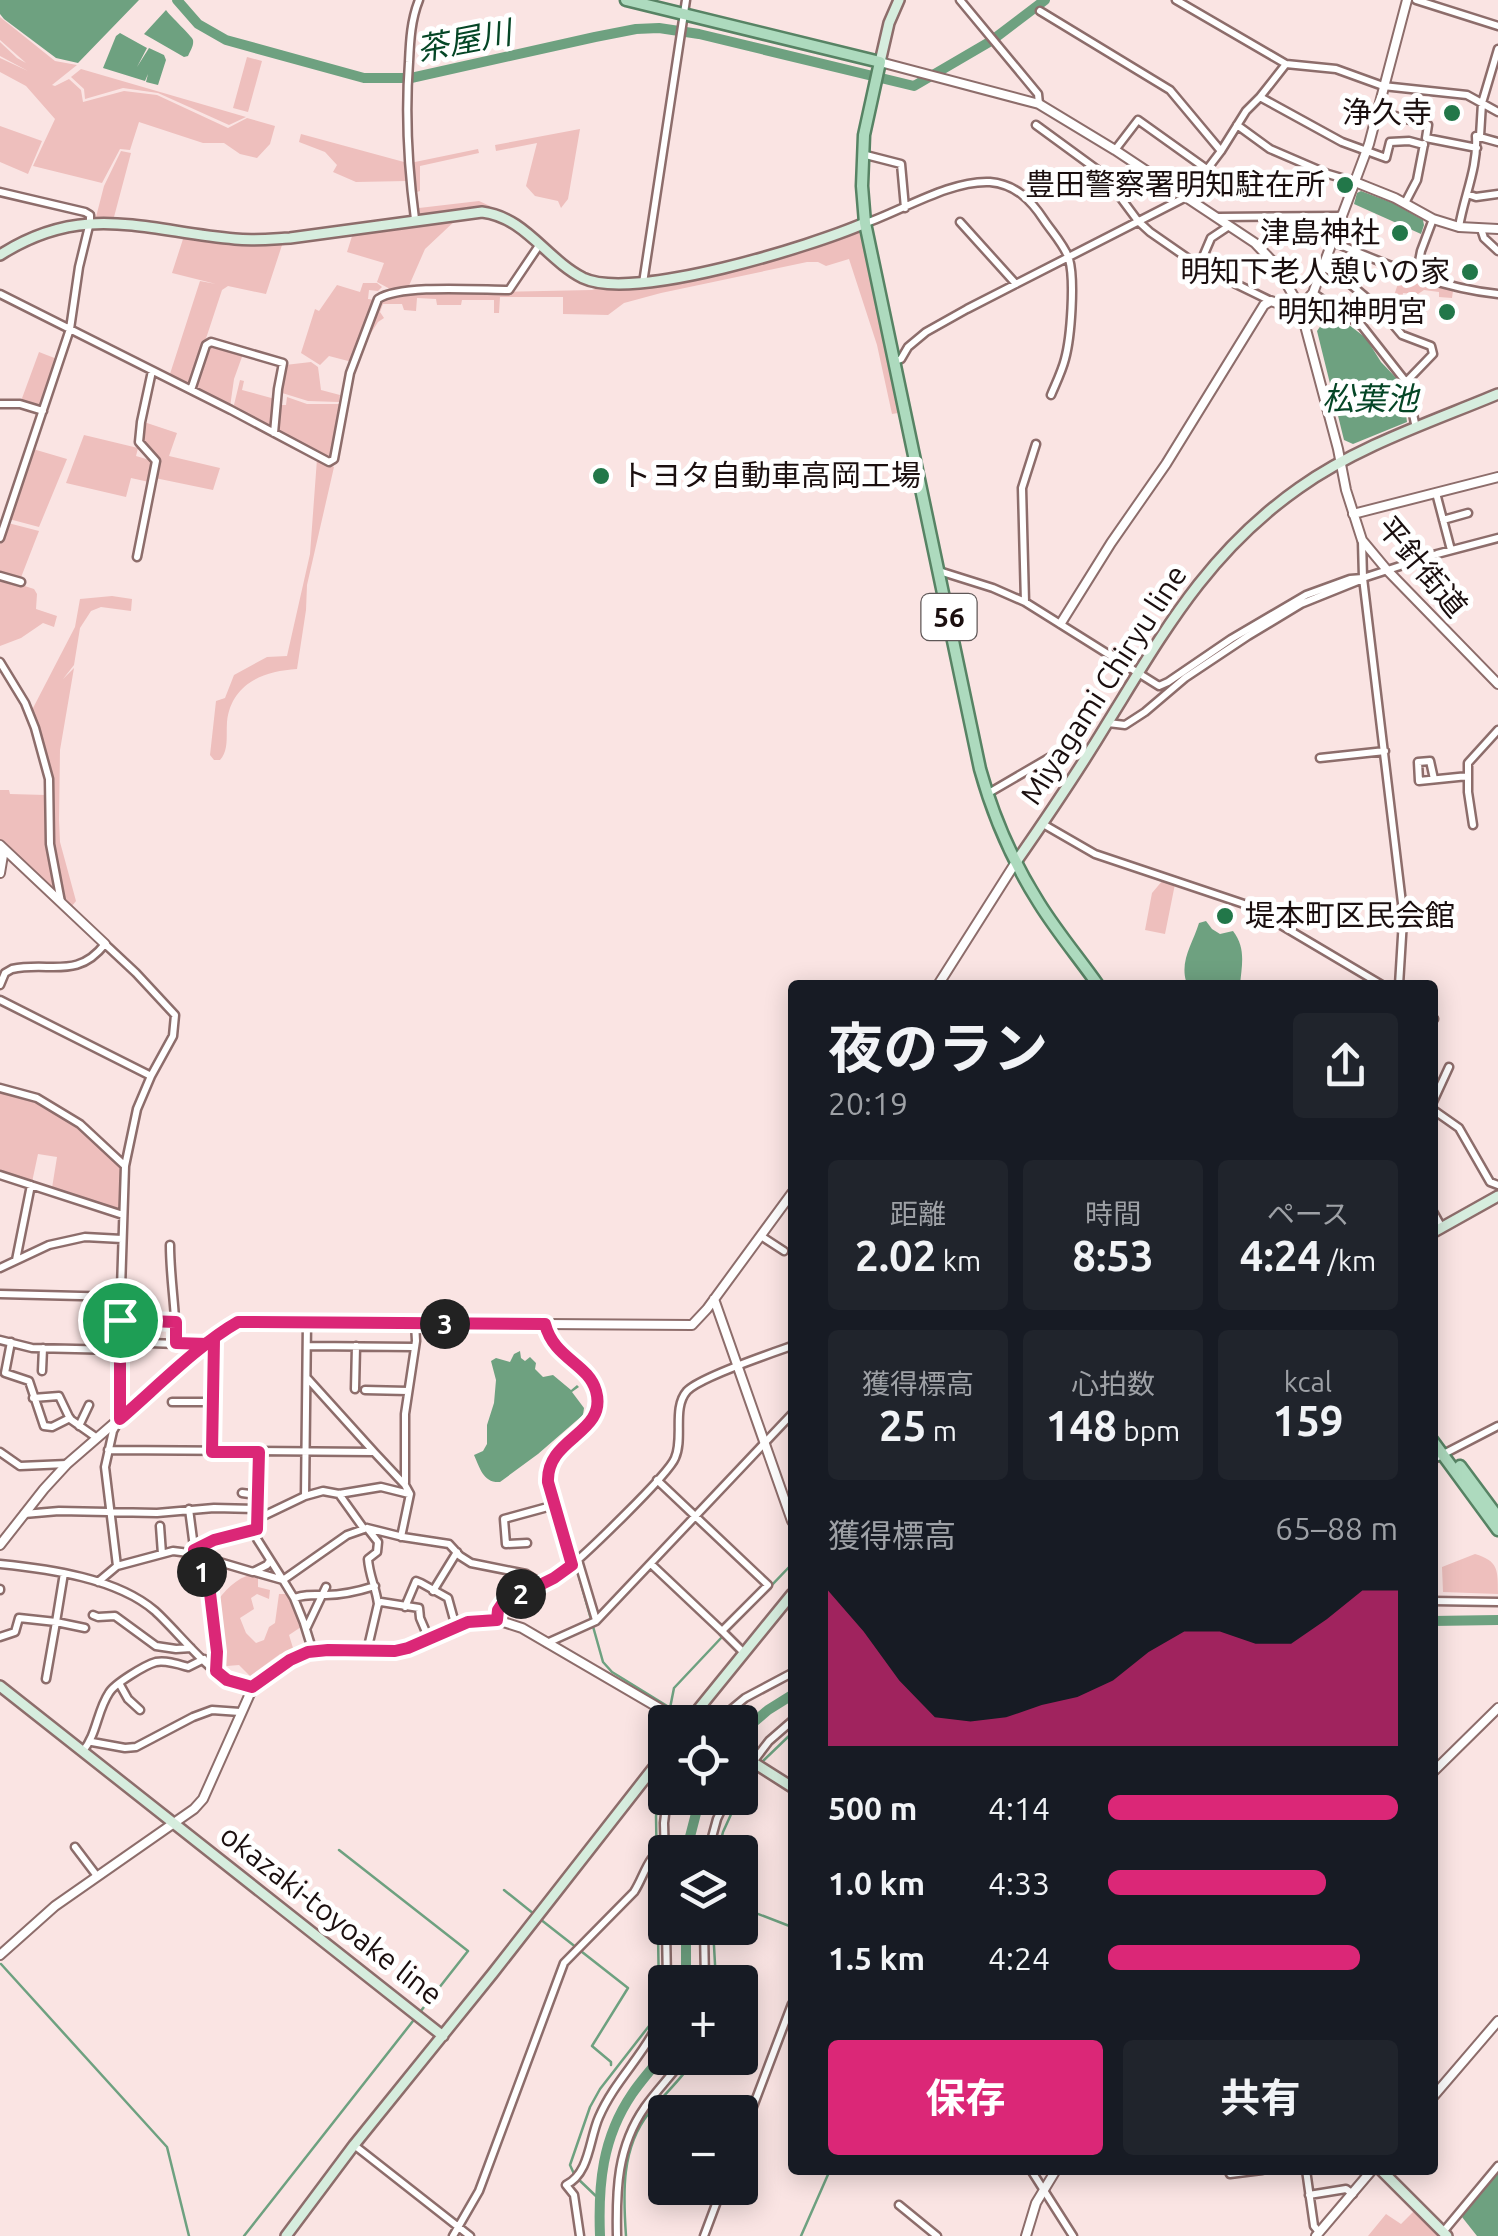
<!DOCTYPE html>
<html lang="ja">
<head>
<meta charset="utf-8">
<style>
  :root { --surface:#171b24; --page:#20242c; --text:#f1f3f6; --muted:#9ea1a6; --accent:#db2777 }
  body { margin:0; font-family:Ubuntu,"Noto Sans JP",sans-serif; background:var(--page); color:var(--text); height:100vh; display:flex; flex-direction:column; font-size:38px; white-space:nowrap }
  * { box-sizing:border-box; margin:0 }
  p { font-size:32px; color:var(--muted) }
  .icon { flex:none; width:55px; height:55px; fill:none; stroke:currentColor; stroke-width:2; stroke-linecap:round; stroke-linejoin:round }
  .map { position:relative; flex:1; overflow:hidden }
  .sheet { position:absolute; left:788px; top:980px; width:650px; height:1195px; display:flex; flex-direction:column; background:var(--surface); border-radius:10px; box-shadow:0 5px 25px #0003 }
  .sheet>* { flex:none }
  .controls { position:absolute; left:648px; top:1705px; display:grid; gap:20px }
  .controls a { display:grid; place-items:center; width:110px; height:110px; border-radius:10px; background:var(--surface); box-shadow:0 5px 25px #0003; font-size:50px }
  .pin { position:absolute; display:grid; place-items:center; width:85px; height:85px; color:#fff; margin:-42px; border:5px solid #fff; border-radius:50%; box-shadow:0 2px 10px #0007 }
  .km { position:absolute; width:50px; height:50px; margin:-25px; border-radius:50%; background:#222; color:#fff; font-size:28px; line-height:50px; text-align:center }
  .round { display:grid; place-items:center; flex:none; width:105px; height:105px; border-radius:10px; background:var(--page) }
  .headline { display:flex; align-items:center; justify-content:space-between; height:170px; padding:0 40px }
  h1 { font-size:55px; font-weight:700; line-height:75px }
  .metrics { display:grid; grid-template-columns:repeat(3,1fr); gap:15px; height:170px; padding:10px 40px }
  .metrics div { display:grid; align-content:center; border-radius:10px; background:var(--page); text-align:center }
  .metrics b { font-size:42px; font-weight:700 }
  .metrics small { font-size:28px; font-weight:400 }
  .metrics p { font-size:28px }
  .chart { height:280px; padding:20px 40px }
  .chart p { display:flex; justify-content:space-between }
  .chart svg { width:100%; height:180px; margin-top:10px; fill:var(--accent); opacity:.7 }
  .primary-button { display:flex; gap:20px; margin-top:auto; padding:20px 40px }
  .primary-button a { flex:1; height:115px; border-radius:10px; background:var(--accent); color:#fff; font-size:40px; font-weight:700; line-height:115px; text-align:center }
  .primary-button a+a { background:var(--page); color:var(--text) }
  ul { padding:0 40px; list-style:none; font-size:32px }
  li { display:grid; grid-template-columns:160px 120px 1fr; align-items:center; height:75px }
  li i { height:25px; border-radius:12px; background:var(--accent) }
  .map>svg:first-child { display:block }
  .green { fill:#eebfbd }
  .water { fill:#6ea180 }
  .lines { fill:none; stroke-linecap:round; stroke-linejoin:round }
  .stream { stroke:#6ea180; stroke-width:2.5 }
  .river { stroke:#6ea180; stroke-width:10 }
  .minor-casing { stroke:#8d6d6b; stroke-width:11 }
  .tertiary-casing { stroke:#8d6d6b; stroke-width:12 }
  .secondary-casing { stroke:#8d6d6b; stroke-width:14 }
  .primary-casing { stroke:#578364; stroke-width:15 }
  .minor { stroke:#fff; stroke-width:6 }
  .tertiary { stroke:#fff; stroke-width:8 }
  .secondary { stroke:#d6edde; stroke-width:9 }
  .primary { stroke:#addabe; stroke-width:10 }
  .route-casing { stroke:#fff; stroke-width:20 }
  .route { stroke:#db2777; stroke-width:12 }
  .poi-dot { fill:#227749; stroke:#fff; stroke-width:4 }
  .labels { text-anchor:middle; stroke-width:10; stroke-linejoin:round; paint-order:stroke }
  .shield { fill:#fff; stroke:#5f5757; stroke-width:2.5 }
  .shield-label { font-size:28px; font-weight:bold; fill:#1b0f0f }
  .poi-label { font-size:30px; fill:#1b0f0f; stroke:#fff; text-anchor:end }
  .street-label { font-size:30px; fill:#1b0f0f; stroke:#fff }
  .water-label { font-size:32px; font-style:italic; fill:#054626; stroke:#fff }
</style>
</head>
<body>
<div class="map">
<svg width="1498" height="2236" viewBox="0 0 1498 2236">
  <rect width="100%" height="100%" fill="#fae4e3"/>
  <!-- green -->
  <path class="green" d="M0,17L55,61L77,65L52,85L55,86L69,79L81,90L83,102L124,91L157,95L228,128L247,118L275,126L270,144L257,158L240,154L224,143H203L139,122L130,150L120,149L102,183L33,166L55,119L26,86L0,72V58L28,71L0,56V42L17,58L26,63L0,40Z
    M247,57L262,61L248,112L233,108Z
    M81,69L246,117L229,125L158,93L123,88L85,99L84,89L71,77Z
    M0,126L42,141L28,174L0,162Z
    M580,129L568,199L561,208L558,201L535,196L526,186L537,143L496,151L495,145Z
    M301,134L404,162L407,181L356,182L333,172L337,165L325,152L299,142Z
    M478,149L479,153L420,166V191L417,192L419,208L479,201L490,206L489,209L478,208L417,216L410,163Z
    M121,151L131,153L114,217H96L104,186Z
    M458,218L425,249L408,288L390,289L377,282L384,263L347,252L353,233Z
    M856,231L860,232L898,413L892,414L877,345L849,259L826,266L818,262H807L661,293L624,303L608,315L563,314V297H500L499,313H494V300H462L461,305H437L436,299L417,298L416,311L404,310L402,304H383L380,312L384,318L378,322L362,347L380,300L389,294L592,290L601,287L643,286Z
    M184,236L241,245L283,242L266,294L228,286L222,290L190,387L169,377L200,281L216,284L172,273Z
    M1401,275L1453,291L1452,298L1439,297V292L1424,290L1418,294L1403,293L1401,309L1419,310L1420,316H1415V321L1402,316L1390,307Z
    M363,283H377L382,287L378,291L369,290L368,299L375,300L352,362L329,356L320,365L301,353L315,309L319,311L337,285L360,292Z
    M212,345L243,354L234,379L230,407L193,389L208,347Z
    M39,352L57,359L41,407L21,401Z
    M311,362L318,367L321,390L340,395L339,402L308,401L279,392L285,365Z
    M240,380L244,381L242,390L275,399L272,430L233,409Z
    M287,397L307,404H342L331,457L329,459L277,431L279,405H286Z
    M144,422L177,433L169,456L220,468L213,490L155,478C162,443 145,460 142,440C141,434 143,428 144,422Z
    M84,435L138,448L136,456L153,461L149,482L131,478L126,497L66,483Z
    M33,449L67,459L39,527L9,519Z
    M317,459L334,467L307,585L306,610L297,669C263,671 231,684 227,722C226,736 229,750 220,760H214L210,755L216,701L225,698L234,675L267,657L287,656L310,554Z
    M8,523L39,531L20,580L0,574V544Z
    M0,578L34,589L37,594L36,609L57,616L54,627L43,623L21,638L0,646Z
    M112,596L132,599L131,611L101,607L91,611L80,628L74,665L63,679L74,668L60,750L59,820L60,842L76,901L72,906L64,897L52,843V779L32,710L75,627L80,599Z
    M0,790H9L10,794L46,795L47,845L57,890L53,892L0,840Z
    M1163,880L1175,884L1165,934L1145,930L1152,893Z
    M0,1092L35,1100L78,1127L122,1168L119,1211L52,1188L57,1157L38,1154L32,1182L0,1171Z
    M1475,1554C1498,1561 1498,1569 1498,1594L1443,1592L1442,1567Z
    M253,1574L258,1575V1587L270,1590L269,1599L257,1594L251,1598L254,1609L240,1618L246,1633L256,1643L264,1640L269,1627L275,1623L279,1594H287L301,1627L289,1635L293,1648L290,1652L280,1654L250,1676L239,1665L227,1666L218,1662L214,1605C225,1591 235,1578 253,1574Z
    M1416,2209L1445,2236H1368L1386,2214L1401,2224Z"/>
  <!-- water -->
  <path class="water" d="M0,0H139L78,63L56,58L4,19L0,14Z
    M166,10C170,16 193,37 193,40C194,46 190,51 188,56L184,57L144,34Z
    M120,33L147,48L137,67L149,48L164,55L166,60L158,85L146,82L148,74L145,81L103,68L116,36Z
    M1361,191L1393,203L1423,220L1424,225L1421,234L1354,204L1357,193Z
    M1331,311L1366,338L1381,362L1402,384L1407,422L1353,444L1344,440L1317,331Z
    M1206,921L1212,929L1220,934L1233,931C1246,948 1242,964 1240,985L1186,981C1180,960 1193,943 1199,923Z
    M520,1351L521,1358L525,1361L530,1357L536,1363L535,1369L543,1377L553,1375L571,1390L577,1385L579,1387L572,1392L584,1408L583,1415L538,1454L500,1482C483,1483 480,1468 474,1455L483,1451L487,1444V1425L494,1403L496,1380L491,1361L496,1358L510,1362L514,1354Z
    M1498,2170V2236H1477L1462,2217L1473,2197Z"/>
  <g class="lines">
    <!-- stream -->
    <path class="stream" d="M539,1328L553,1352L581,1376L593,1397
      M563,1453L598,1422L601,1415L599,1408
      M560,1511L573,1555
      M576,1566L603,1662L612,1672L672,1709
      M728,1631L792,1564
      M670,1708L674,1688L722,1637
      M761,1763L792,1733
      M740,1796L757,1769
      M718,1852L723,1832L738,1799
      M504,1890L534,1914
      M740,1907L792,1927
      M540,1919L628,1988L592,2046L611,2062V2065
      M713,1928L716,1982
      M1,1964L167,2147L189,2236
      M598,2198L575,2176L570,2165L590,2107L600,2089L649,2026L659,1993L656,1816L665,1779
      M244,2236L468,1951L339,1850
      M626,2236C623,2193 621,2148 649,2113C664,2094 683,2078 695,2058
      M801,2236L830,2170"/>
    <!-- river -->
    <path class="river" d="M177,0L198,24L226,40L364,78H411L595,37L636,29L659,28L699,34L914,86L991,41L1045,0
      M1432,1621L1498,1620
      M740,1734L768,1710L792,1695
      M686,1852L700,1798
      M686,1928V1982
      M600,2236C598,2185 602,2138 632,2094C642,2079 655,2066 665,2051"/>
    <!-- minor casing -->
    <g class="minor-casing">
      <path id="minor" d="M960,0L1038,94L1039,104
        M1176,0L1286,64L1336,69L1383,86L1467,95L1498,112
        M1416,0L1498,26
        M1040,11L1170,90L1221,151
        M1260,97L1342,142L1386,158L1390,142L1409,141L1424,145
        M1377,111L1428,125L1426,138L1477,148
        M1036,125L1103,174L1138,221L1150,232L1199,266L1271,301
        M1237,125L1270,149L1328,174L1355,182
        M1480,136L1482,103L1498,49
        M1115,150L1138,120L1208,170
        M862,154L901,164L905,208
        M0,192L85,212L90,215V222L79,267L70,329L0,538
        M1467,194L1476,197L1498,194
        M1405,203L1417,180L1424,144
        M1219,217L1342,216
        M415,219C408,167 405,115 409,62C410,40 411,20 419,0
        M960,222L1016,284
        M866,223C903,210 951,180 990,182C1015,184 1031,200 1044,220C1052,232 1065,246 1069,259C1075,280 1071,337 1065,359C1062,371 1056,383 1051,395
        M1459,227C1464,196 1478,168 1476,136L1498,142
        M1481,229L1484,238L1498,251
        M1333,242C1388,265 1439,288 1498,294
        M1199,266L1211,238L1229,226
        M1323,267L1343,278L1381,310L1402,335L1431,346L1433,354L1406,382
        M1416,277L1421,251L1433,219
        M643,283L686,0
        M1313,293L1362,326L1406,382L1416,428
        M0,294L231,410L329,462L334,459L350,373L378,299C401,284 479,290 509,290L540,244
        M895,361L901,359L908,347L926,332L967,309L1186,197L1221,151L1246,111L1260,97L1286,64
        M191,390L206,345L211,342L283,363L278,389L274,433
        M0,404H20L43,411
        M1436,493L1451,550
        M1443,520L1468,513
        M1362,541L1363,578L1402,903L1403,920L1399,985
        M137,557L156,461L139,442L141,422L152,371
        M939,571L993,588L1025,602L1159,686L1168,682L1231,639L1306,595L1350,579L1363,578L1437,554L1498,538
        M0,576L21,582
        M1025,602L1022,488L1036,444
        M0,662L25,703L35,728L49,779L50,844L61,902
        M1108,723L1125,725L1145,712L1185,678L1248,636L1301,604L1363,579
        M1320,758L1385,751
        M1434,779L1430,761L1418,762L1419,781L1468,776
        M987,794L1071,745L1087,755
        M1043,824L1095,854L1247,905L1382,985
        M1473,825L1468,792V763L1498,730
        M0,985L5,973L12,969C50,961 77,980 105,944L136,973L175,1015L173,1036L151,1076L137,1109L125,1166L119,1350L120,1419L113,1431L105,1467L117,1566
        M0,1000L151,1076
        M1432,1019H1434
        M0,1088L37,1098L80,1124L124,1165
        M1432,1104L1449,1067
        M1432,1109L1459,1128L1490,1182L1498,1185
        M0,1175L123,1215
        M1432,1210L1442,1228
        M761,1236L784,1251
        M170,1245C170,1278 176,1310 176,1343
        M16,1260L31,1185
        M0,1268L49,1245L85,1237L122,1239
        M0,1294L121,1297
        M120,1320L176,1322
        M545,1324C554,1359 588,1363 596,1391C608,1434 545,1437 549,1482L571,1565
        M0,1340L32,1348L119,1350
        M11,1342L5,1373L29,1381L44,1426L52,1427L70,1418
        M120,1342L207,1345
        M308,1346L414,1347
        M42,1371L43,1348
        M308,1379L374,1452
        M355,1389L356,1346
        M365,1390L408,1391
        M33,1398L59,1396L70,1419L97,1438
        M172,1402H213
        M79,1426L89,1405
        M108,1450L374,1452L405,1485L410,1494L401,1537
        M0,1452L20,1466L67,1464
        M212,1452L214,1341
        M259,1452L257,1539L283,1580L347,1535L367,1528L403,1537L449,1544L460,1556L471,1563L526,1574L542,1584
        M1432,1460L1498,1426
        M657,1480L768,1585L722,1631L744,1653
        M405,1483V1414L416,1341L415,1323
        M242,1493L257,1495
        M339,1494L364,1529
        M305,1496L307,1321
        M189,1509L195,1555L210,1593L217,1651L216,1669
        M24,1514L59,1511L157,1513L214,1508L257,1509
        M257,1519L305,1496L323,1491L339,1494L381,1487L409,1494
        M160,1526L162,1554
        M367,1528L378,1542L377,1552L368,1559C369,1575 376,1588 378,1604
        M527,1543L506,1544L504,1519L555,1505
        M194,1550L215,1540L257,1529
        M578,1560L596,1620
        M0,1564C49,1569 117,1578 155,1611C175,1629 208,1671 230,1681C237,1684 245,1685 253,1687
        M651,1564L722,1631
        M255,1572L283,1580L294,1598
        M64,1573L56,1622L85,1628
        M98,1582L117,1566L173,1551L189,1553L253,1572L267,1565L269,1562
        M0,1589V1590
        M433,1591L457,1552
        M1432,1601L1498,1602
        M405,1607L416,1581L421,1583L448,1598L456,1627
        M93,1615L98,1617L115,1616L156,1646L176,1649L191,1648
        M497,1620L498,1610L502,1604C522,1593 544,1585 563,1572C580,1560 669,1474 675,1458C684,1438 672,1408 687,1391C700,1377 772,1353 792,1346
        M307,1627L326,1587
        M0,1637L15,1632L19,1618L56,1622L46,1679
        M547,1643L596,1621L792,1414
        M367,1651L378,1604L381,1602L419,1608L420,1618L429,1639
        M313,1652L304,1623L294,1598C306,1594 313,1595 326,1595C342,1595 359,1591 375,1586
        M119,1683L128,1699L140,1710
        M716,1722L745,1698L792,1673
        M92,1742L125,1748L136,1747L193,1717L212,1710L240,1712
        M83,1751C97,1734 97,1711 109,1693C114,1684 145,1665 156,1662C166,1660 178,1664 188,1667L204,1659
        M740,1779L769,1741L792,1721
        M75,1847L97,1876
        M708,1852L717,1819L727,1798
        M665,1861L664,1823L667,1798
        M666,1928L667,1982
        M704,1928L705,1982
        M740,2141L792,2004
        M354,2145L470,2236
        M1031,2170L1073,2236
        M1228,2170L1230,2174L1262,2170
        M1306,2170L1314,2226L1319,2232
        M1309,2195L1346,2189L1353,2194
        M899,2205L937,2236
        M1443,2232L1498,2166
        M453,2236L479,2191L564,1963L634,1892C644,1877 648,1854 665,1848
        M580,2236L574,2195L566,2185C590,2173 589,2139 599,2117C618,2073 656,2046 665,2001
        M617,2236C616,2190 617,2147 645,2107C657,2090 672,2075 684,2058
        M704,2236L722,2188"/>
    </g>
    <!-- tertiary casing -->
    <g class="tertiary-casing">
      <path id="tertiary" d="M880,62L1039,104L1115,150L1255,243L1275,264L1300,307L1338,449L1346,490L1362,540L1387,570L1498,684
        M1355,182L1395,198L1433,219L1459,227L1498,229
        M1353,514L1498,477
        M1061,623L1111,543L1166,464L1264,305L1271,301L1288,307H1300L1313,293L1369,144L1407,0
        M0,845L105,944
        M0,873L4,849
        M938,985L1016,862
        M714,1299L792,1521
        M0,1545L44,1489L67,1464L179,1367L238,1322L692,1325L707,1309L792,1193
        M1432,1773L1498,1708
        M0,1955L55,1906L194,1809L203,1799L253,1687L290,1661L315,1651H395L477,1620H497L522,1628L683,1722
        M1432,2098L1498,2021
        M1026,2236L1036,2203L1056,2170
        M1316,2236L1372,2170"/>
    </g>
    <!-- secondary casing -->
    <g class="secondary-casing">
      <path id="secondary" d="M880,62L889,23L899,0
        M0,255C84,201 145,231 235,239C253,241 271,239 290,238L482,212C525,217 546,259 583,278C633,302 812,246 865,223
        M1016,862C1048,816 1079,770 1108,722C1165,630 1208,552 1299,488C1358,446 1431,422 1498,394
        M1432,1233L1498,1196
        M0,1686L443,2036
        M688,1722L792,1594
        M740,1754L792,1787
        M1381,2170L1447,2236
        M286,2236L354,2145L493,1973L665,1753"/>
    </g>
    <!-- primary casing -->
    <g class="primary-casing">
      <path id="primary" d="M626,0L880,62L864,135L862,186L865,223L980,769C993,816 1013,862 1039,903C1057,932 1079,958 1098,985
        M1432,1440L1498,1530
        M1460,1466L1498,1517"/>
    </g>
    <!-- minor -->
    <use href="#minor" class="minor"/>
    <!-- tertiary -->
    <use href="#tertiary" class="tertiary"/>
    <!-- secondary -->
    <use href="#secondary" class="secondary"/>
    <!-- primary -->
    <use href="#primary" class="primary"/>
  </g>
  <g class="lines">
    <!-- route casing -->
    <g class="route-casing">
      <path id="route" d="M120,1320L176,1322V1343L207,1344L214,1340L212,1452H259L257,1529L214,1540L194,1550L210,1593L217,1652L216,1671L227,1680L252,1687L290,1660L308,1652L328,1650L395,1651L408,1648L468,1622L497,1620L498,1610L502,1604L554,1578L572,1565L548,1482C546,1437 608,1434 596,1391C588,1363 554,1359 545,1324L238,1322C199,1344 155,1389 120,1419V1320"/>
    </g>
    <!-- route -->
    <use href="#route" class="route"/>
  </g>
  <!-- markers -->
  <g class="poi-dot">
    <circle cx="1452" cy="113" r="10"/>
    <circle cx="1345" cy="185" r="10"/>
    <circle cx="1400" cy="233" r="10"/>
    <circle cx="1470" cy="272" r="10"/>
    <circle cx="1447" cy="312" r="10"/>
    <circle cx="601" cy="476" r="10"/>
    <circle cx="1225" cy="916" r="10"/>
  </g>
  <g class="labels">
    <!-- shield labels -->
    <rect class="shield" x="921.5" y="594" width="55" height="46" rx="8"/>
    <g class="shield-label">
      <text x="949" y="627">56</text>
    </g>
    <!-- poi labels -->
    <g class="poi-label">
      <text x="1432" y="123">浄久寺</text>
      <text x="1325" y="195">豊田警察署明知駐在所</text>
      <text x="1380" y="243">津島神社</text>
      <text x="1450" y="282">明知下老人憩いの家</text>
      <text x="1427" y="322">明知神明宮</text>
      <text x="621" y="486" text-anchor="start">トヨタ自動車高岡工場</text>
      <text x="1245" y="926" text-anchor="start">堤本町区民会館</text>
    </g>
    <!-- street labels -->
    <g class="street-label">
      <text transform="translate(1422 567) rotate(50)" y="10">平針街道</text>
      <text transform="translate(1104 685) rotate(-57)" y="10">Miyagami Chiryu line</text>
      <text transform="translate(331 1915) rotate(38)" y="10">okazaki-toyoake line</text>
    </g>
    <!-- water labels -->
    <g class="water-label">
      <text transform="translate(464 41) rotate(-11)" y="11">茶屋川</text>
      <text x="1370" y="410">松葉池</text>
    </g>
  </g>
</svg>
<div class="controls">
<a><svg class="icon" aria-label="locate" viewBox="0 0 24 24"><circle cx="12" cy="12" r="6"/><path d="M12 2v4M12 18v4M2 12h4M18 12h4"/></svg></a>
<a><svg class="icon" aria-label="layers" viewBox="0 0 24 24"><path d="M12 4l9 5-9 5-9-5zM3 14l9 5 9-5"/></svg></a>
<a>+</a>
<a>−</a>
</div>
<div class="pin" style="left:120px;top:1320px;background:#1e9e55"><svg class="icon" aria-label="arrive" viewBox="0 0 24 24"><path d="M6 21V4h12l-3 4 3 4H6"/></svg></div>
<b class="km" style="left:202px;top:1572px">1</b>
<b class="km" style="left:521px;top:1594px">2</b>
<b class="km" style="left:445px;top:1324px">3</b>
<section class="sheet">
<div class="headline"><div><h1>夜のラン</h1><p>20:19</p></div><a class="round"><svg class="icon" aria-label="share" viewBox="0 0 24 24"><path d="M12 15V3M7 8l5-5 5 5M5 13v7h14v-7"/></svg></a></div>
<div class="metrics">
<div><p>距離</p><b>2.02<small> km</small></b></div>
<div><p>時間</p><b>8:53</b></div>
<div><p>ペース</p><b>4:24<small> /km</small></b></div>
</div>
<div class="metrics">
<div><p>獲得標高</p><b>25<small> m</small></b></div>
<div><p>心拍数</p><b>148<small> bpm</small></b></div>
<div><p>kcal</p><b>159</b></div>
</div>
<div class="chart"><p><span>獲得標高</span>65–88 m</p>
<svg viewBox="0 0 160 44" preserveAspectRatio="none"><path d="M0 44V6L10 16L20 28L30 37L40 38L50 37L60 34L70 32L80 28L90 21L100 16L110 16L120 19L130 19L140 13L150 6L160 6V44z"/></svg>
</div>
<ul>
<li><b>500 m</b>4:14<i style="width:100%"></i></li>
<li><b>1.0 km</b>4:33<i style="width:75%"></i></li>
<li><b>1.5 km</b>4:24<i style="width:87%"></i></li>
</ul>
<div class="primary-button"><a>保存</a><a>共有</a></div>
</section>
</div>
</body>
</html>
